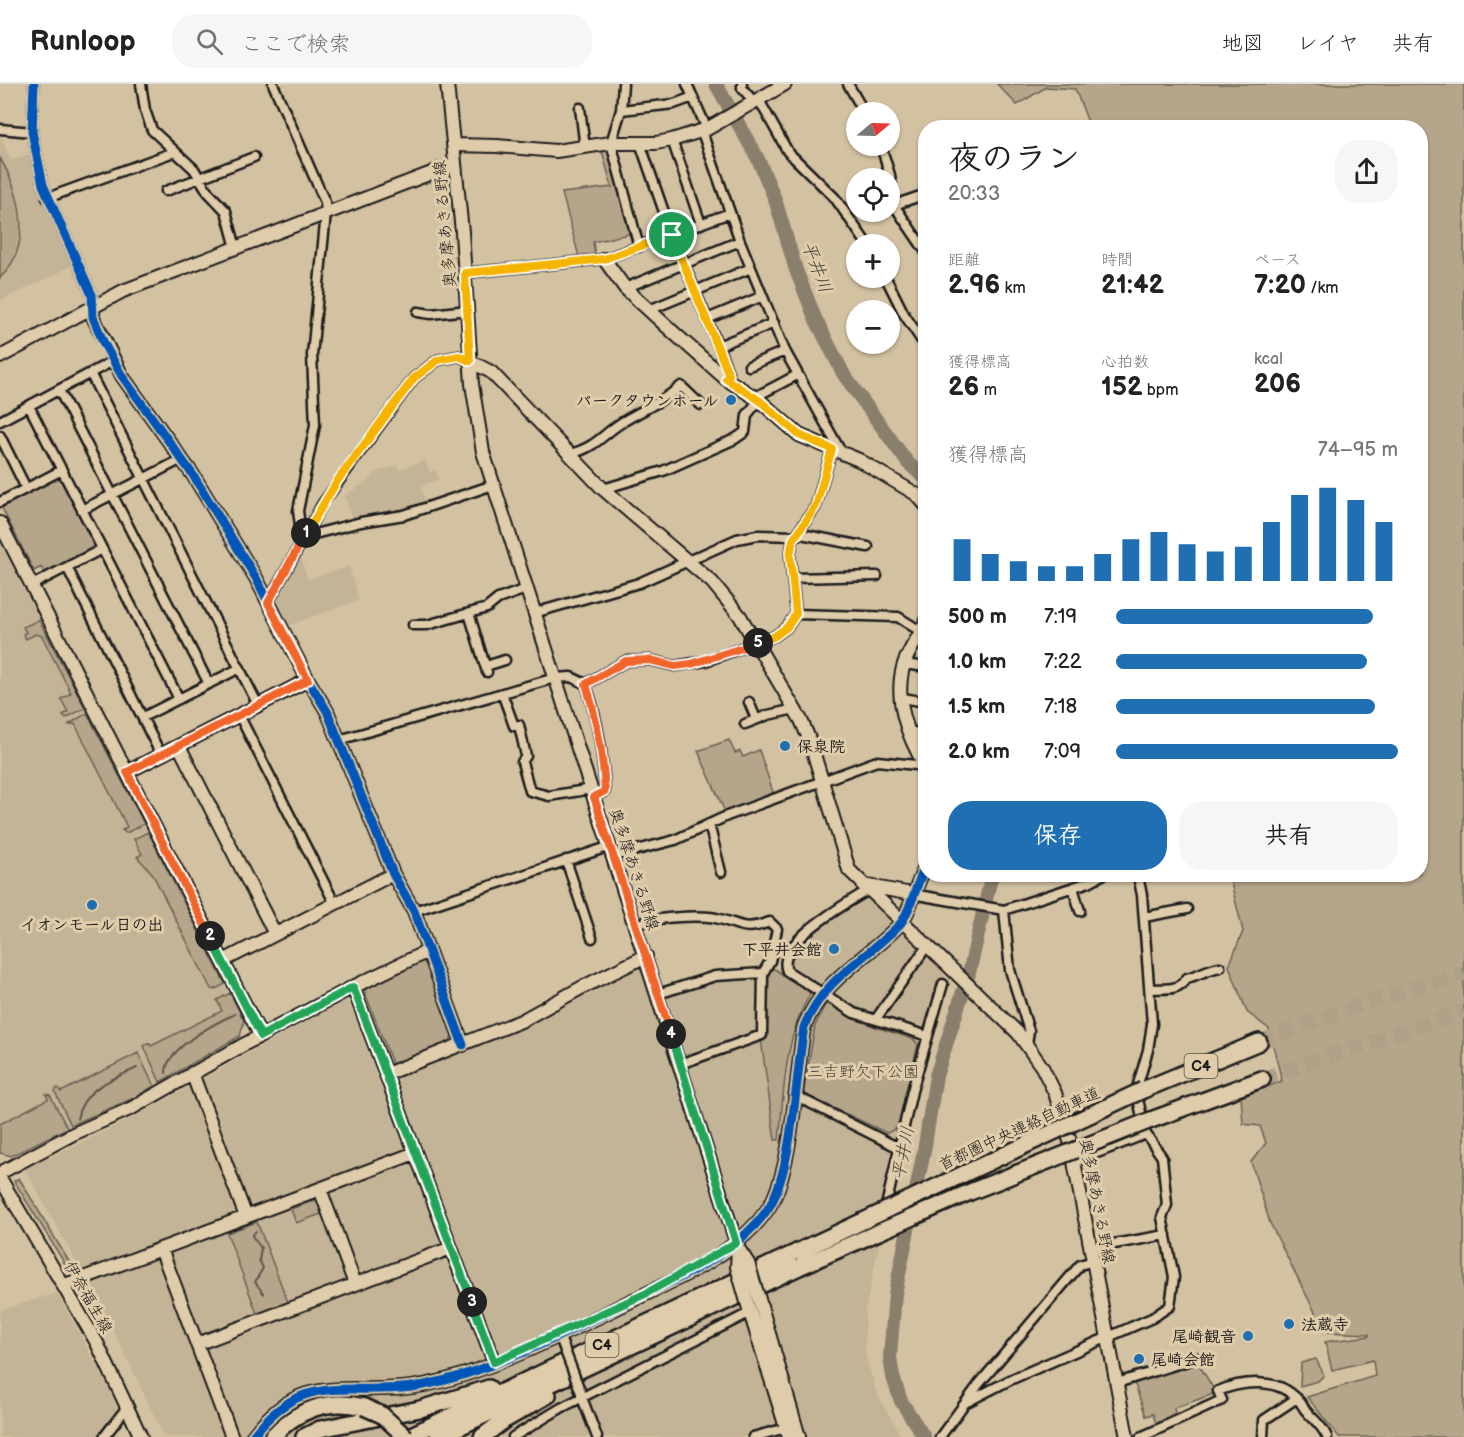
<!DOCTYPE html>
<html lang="ja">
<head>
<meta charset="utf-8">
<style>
  :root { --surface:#fff; --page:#f6f6f6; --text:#222; --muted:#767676; --line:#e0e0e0; --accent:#1f6fb2 }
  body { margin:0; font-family:"Balsamiq Sans","Klee One",sans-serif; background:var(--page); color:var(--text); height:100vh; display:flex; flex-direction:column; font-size:22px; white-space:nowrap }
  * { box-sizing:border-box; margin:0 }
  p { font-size:20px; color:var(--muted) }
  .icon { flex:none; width:33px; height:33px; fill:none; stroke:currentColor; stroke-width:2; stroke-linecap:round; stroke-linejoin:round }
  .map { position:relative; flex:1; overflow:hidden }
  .drawer { position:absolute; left:918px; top:36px; width:510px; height:762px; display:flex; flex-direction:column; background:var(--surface); border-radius:24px; box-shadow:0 2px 4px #0004 }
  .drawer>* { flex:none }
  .needle { width:39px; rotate:71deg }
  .controls { position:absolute; left:846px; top:18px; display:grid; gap:12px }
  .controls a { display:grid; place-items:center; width:54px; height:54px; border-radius:50%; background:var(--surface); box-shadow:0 2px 4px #0004; font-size:30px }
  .pin { position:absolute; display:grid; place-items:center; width:51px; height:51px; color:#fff; margin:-26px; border:3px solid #fff; border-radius:50%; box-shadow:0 2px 6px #0007 }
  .km { position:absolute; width:30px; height:30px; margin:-15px; border-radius:50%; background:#222; color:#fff; font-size:16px; line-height:30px; text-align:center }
  .round { display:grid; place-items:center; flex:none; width:63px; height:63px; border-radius:24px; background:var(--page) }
  .head { display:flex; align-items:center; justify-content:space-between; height:102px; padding:0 30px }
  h1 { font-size:33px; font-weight:700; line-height:45px }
  .metrics { display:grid; grid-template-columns:repeat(3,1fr); gap:9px; height:102px; padding:6px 30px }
  .metrics div { display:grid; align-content:center }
  .metrics b { font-size:26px; font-weight:700 }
  .metrics small { font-size:16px; font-weight:400 }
  .metrics p { font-size:16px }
  .chart { height:168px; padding:12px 30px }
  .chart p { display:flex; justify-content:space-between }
  .chart svg { width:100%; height:108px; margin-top:6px; stroke:var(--accent); stroke-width:6 }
  .primary-button { display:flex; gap:12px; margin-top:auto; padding:12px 30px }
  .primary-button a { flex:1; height:69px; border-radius:24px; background:var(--accent); color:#fff; font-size:24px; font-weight:700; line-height:69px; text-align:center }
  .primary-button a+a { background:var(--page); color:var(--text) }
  ul { padding:0 30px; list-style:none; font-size:20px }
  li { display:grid; grid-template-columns:96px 72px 1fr; align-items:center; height:45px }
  li i { height:15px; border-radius:8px; background:var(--accent) }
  header { display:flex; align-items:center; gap:36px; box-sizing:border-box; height:84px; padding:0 30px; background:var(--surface); border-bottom:2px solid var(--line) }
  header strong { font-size:28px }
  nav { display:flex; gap:33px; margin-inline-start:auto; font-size:21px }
  .search { width:420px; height:54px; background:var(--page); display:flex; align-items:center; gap:15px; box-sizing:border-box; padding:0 21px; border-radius:24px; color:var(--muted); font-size:22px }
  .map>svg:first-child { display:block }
  .built { fill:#c4b497 }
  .green { fill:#b5a68b; stroke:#686154; stroke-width:1.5 }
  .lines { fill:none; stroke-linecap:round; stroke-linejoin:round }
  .stream { stroke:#5e574c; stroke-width:2 }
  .river { stroke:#8a7f6c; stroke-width:14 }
  .highway-tunnel { stroke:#aea187; stroke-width:15; stroke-dasharray:15 8; stroke-linecap:butt }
  .street-casing { stroke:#1c1c1c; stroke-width:13 }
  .secondary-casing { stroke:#1c1c1c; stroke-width:16 }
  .highway-casing { stroke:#1c1c1c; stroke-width:20 }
  .street { stroke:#dfccaa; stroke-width:8 }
  .secondary { stroke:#dfccaa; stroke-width:12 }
  .highway { stroke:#dfccaa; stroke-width:15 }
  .street-bridge-casing { stroke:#1c1c1c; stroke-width:13; stroke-linecap:butt }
  .secondary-bridge-casing { stroke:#1c1c1c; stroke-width:16; stroke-linecap:butt }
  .highway-bridge-casing { stroke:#1c1c1c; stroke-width:20; stroke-linecap:butt }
  .street-bridge { stroke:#dfccaa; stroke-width:8 }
  .secondary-bridge { stroke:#dfccaa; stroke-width:12 }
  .highway-bridge { stroke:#dfccaa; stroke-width:15 }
  .cycleway-casing { stroke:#dfccaa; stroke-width:13 }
  .cycleway { stroke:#0057b8; stroke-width:9 }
  .split-1-casing { stroke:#fff; stroke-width:12 }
  .split-2-casing { stroke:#fff; stroke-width:12 }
  .split-3-casing { stroke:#fff; stroke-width:12 }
  .split-4-casing { stroke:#fff; stroke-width:12 }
  .split-5-casing { stroke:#fff; stroke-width:12 }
  .split-6-casing { stroke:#fff; stroke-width:12 }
  .split-1 { stroke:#f5b400; stroke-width:8 }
  .split-2 { stroke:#f0652b; stroke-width:8 }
  .split-3 { stroke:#22a559; stroke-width:8 }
  .split-4 { stroke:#22a559; stroke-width:8 }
  .split-5 { stroke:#f0652b; stroke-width:8 }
  .split-6 { stroke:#f5b400; stroke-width:8 }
  .poi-dot { fill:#1f6fb2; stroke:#dfccaa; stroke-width:2 }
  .labels { text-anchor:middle; stroke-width:6; stroke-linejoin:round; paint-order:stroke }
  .shield { fill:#dfccaa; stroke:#565147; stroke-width:1.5 }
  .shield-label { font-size:15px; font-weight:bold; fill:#1c1c1c }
  .street-label { font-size:16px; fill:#1c1c1c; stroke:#dfccaa }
  .poi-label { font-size:16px; font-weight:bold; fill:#1c1c1c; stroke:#dfccaa; text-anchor:end }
  .park-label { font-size:16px; fill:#423e38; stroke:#dfccaa }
  .water-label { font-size:18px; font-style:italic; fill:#423f38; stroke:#dfccaa }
</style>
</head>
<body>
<header>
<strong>Runloop</strong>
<div class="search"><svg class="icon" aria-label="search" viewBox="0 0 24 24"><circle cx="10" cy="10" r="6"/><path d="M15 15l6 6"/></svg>ここで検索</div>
<nav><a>地図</a><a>レイヤ</a><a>共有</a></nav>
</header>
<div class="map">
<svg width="1464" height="1353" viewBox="0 0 1464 1353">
  <rect width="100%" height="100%" fill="#d3c2a2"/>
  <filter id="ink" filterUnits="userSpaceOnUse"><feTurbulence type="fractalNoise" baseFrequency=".0167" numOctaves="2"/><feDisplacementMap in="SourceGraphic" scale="12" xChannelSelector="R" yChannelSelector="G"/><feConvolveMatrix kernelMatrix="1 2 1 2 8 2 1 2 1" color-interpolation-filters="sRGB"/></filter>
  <g filter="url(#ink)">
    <!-- built -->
    <path class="built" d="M0,52L11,76L32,69L44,114L74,181L0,217Z
      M425,376L430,388L435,386L439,395L421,402L427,421L352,438L345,411L368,397L378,387L397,382L399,386Z
      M0,458L237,925L165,995L152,1003L138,975L76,1039L11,1072L0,1069Z
      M299,468L308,495L349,482L359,516L285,543L272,517Z
      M862,814L867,815L944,890L899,1064L865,1228V1269L877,1310L902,1353H164L109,1237L25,1085L138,1031L344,916L349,918L380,1000L517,947L655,876L667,911L714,896L757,893L788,879L808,850Z
      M57,1209L105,1296L119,1329L101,1353H0V1226Z"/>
    <!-- green -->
    <path class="green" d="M997,0H1464V1353H1339L1307,1313L1375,1292L1373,1276L1332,1286L1325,1258L1369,1252V1250L1325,1248L1270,1139L1251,1078L1266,1059L1260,1042L1243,1040L1241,1013L1282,997L1269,945L1247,928L1229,882L1243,847L1229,791L1420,790V44L1090,43L1075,5L1046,3L1017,21Z
      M608,65L633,149L593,158L595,171L579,173L562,109L612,103L602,67Z
      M0,74C21,110 34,162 0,194Z
      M58,392L62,393L97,462L95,466L45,491L41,483L34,487L2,424V420Z
      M39,536L85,624L66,634L63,631L68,628L61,615L71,609L42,552L36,550L26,555L23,550L26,548L23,543Z
      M87,629L144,740L126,749L122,746L127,743L75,640L68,641Z
      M729,656L735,669L740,667L743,673L759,666L774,711L725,728L698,667Z
      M148,748L225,900L214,906L211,905L152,789L137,773L142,770L134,755Z
      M422,877L426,879L453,950L448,961L397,980L392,979L364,906Z
      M771,883L808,906L810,911C784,952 784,1009 779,1056H775L761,955L766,953V903Z
      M230,909L244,937L240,952L160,998L144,962L149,959L151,962L222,927L217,916Z
      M830,920L873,942L913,955L918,960L897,1044L887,1049L806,1011L804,1006L815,942L825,921Z
      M138,969L154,1002L136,1013L71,1041L55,1008L56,1005L58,1004L61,1008Z
      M46,1010L50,1011L67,1044L11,1072L0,1069V1040L48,1015Z
      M19,1094L77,1191L73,1193L14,1097Z
      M315,1116L320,1119L324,1129L296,1139L291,1125Z
      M257,1138L289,1221L258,1232L227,1149Z
      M1316,1275L1324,1291L1318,1297L1300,1302L1301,1279Z
      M1198,1279L1216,1309L1174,1324L1175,1329L1156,1340L1153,1330L1146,1332L1134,1298Z"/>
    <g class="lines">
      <!-- stream -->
      <path class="stream" d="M166,989C165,965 215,939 235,930
        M77,1035C83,1004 111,996 137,984
        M256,1147L252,1152L261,1164L259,1176L263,1184L255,1198L264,1210"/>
      <!-- river -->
      <path class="river" d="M716,0L758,75L775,115L796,186L815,234L844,291L908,379L926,395
        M924,1353L901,1317L893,1293L890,1273L895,1210L924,1067L936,992L969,889L992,790"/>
      <!-- highway-tunnel -->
      <path class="highway-tunnel" d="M1259,958L1369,918L1464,889
        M1262,995L1464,927"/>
      <!-- street casing -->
      <g class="street-casing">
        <path id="street" d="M34,0L32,48L43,101L92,211L93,221
          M141,0L145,26L152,46L194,85L208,108L226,127L236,164
          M273,0L325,118L326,129L312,271L315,341L298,427L302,455
          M623,0L621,26L611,59L639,163
          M687,0L707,45
          M742,0V4L755,19
          M848,0L864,28
          M759,16L788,68L835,114L867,160
          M580,24L585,64
          M621,26L674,20L693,13
          M0,45L32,48
          M702,48L740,157L785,267L841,368
          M672,56L701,140
          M640,59L672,151L718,262
          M881,62L890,91L894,121L926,168
          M166,107L254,73
          M47,114L174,68
          M894,121L926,110
          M466,189L604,175L730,129
          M886,194L904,230L926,263
          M625,204L740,157
          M649,226L751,184
          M418,228L431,230L468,226
          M707,235L763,212
          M749,282L785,267
          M90,289L258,621
          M726,295L729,291L718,262L774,239
          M59,306L209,600
          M755,313L797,291
          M29,322L179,615
          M0,337L113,277
          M0,352L26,404
          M568,371C599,362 601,351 624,337C644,325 664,317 681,302L701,321
          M603,405L663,387L735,355L745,348L747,331L759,316
          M0,418L62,386
          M82,426L182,375
          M303,453L361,438L404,431L493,401
          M67,483L161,671
          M793,494L877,492
          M32,501L102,465
          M268,519L323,419L414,294L438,276L459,272L470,277
          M469,529L487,588
          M534,529L639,499L737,455L758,451L795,452L801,450L868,463
          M796,530L790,471L793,456L816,422L832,365
          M413,541H427L487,524L498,515L526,505
          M904,580L926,583
          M486,582L505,576
          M586,600C598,636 603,669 605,707L594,713
          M502,609L514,642L519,641L526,672L522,678L530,707L549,712L592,705
          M902,614L926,618
          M749,618L756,635
          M239,631L335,820
          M143,633L240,584
          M745,640L768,631L795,625
          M907,647L926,650
          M339,656L555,594L571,593L586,600L626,577L650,576L675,582L706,577L775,552L787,543L796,530L898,533L925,550
          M709,740L721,788
          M614,772L675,756L727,732L877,677L926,682
          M566,776L592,854
          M1073,803L1080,827
          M868,806C848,819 774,859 787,887L854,929L928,952
          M912,810L1004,826L1089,798L1104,790
          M1004,826L1010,886L1029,947L1027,960
          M414,827L611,762
          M1144,833L1187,825
          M636,841C653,833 697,831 716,834C742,840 741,848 770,838L777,845L770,877L763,889L762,951L680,980
          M1150,905C1166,904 1177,908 1187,894C1199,891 1208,885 1220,883
          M658,910L715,892L763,889
          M876,935L927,862
          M794,1011L899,1064
          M1074,1078L1146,1050
          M886,1122L912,1007L943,900
          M1091,1164L1166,1151
          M1117,1299L1197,1274
          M581,1311L597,1353
          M967,1318L1012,1295L1152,1234L1170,1222L1174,1193L1162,1133L1167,1121L1162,1073L1146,1050L1136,1007L1148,966L1152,940L1142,811L1138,792L1135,790
          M104,1353L124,1327L126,1319
          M513,1353L561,1324L751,1228
          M753,1353L786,1344
          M940,1353L979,1300L1080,1181L1093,1177
          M1141,1353L1222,1316L1218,1307C1243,1297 1278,1293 1298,1316C1302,1319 1303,1324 1307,1328C1315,1337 1322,1341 1327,1353
          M1263,1353L1264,1336L1297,1314"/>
      </g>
      <!-- secondary casing -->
      <g class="secondary-casing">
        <path id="secondary" d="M447,0L462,148L472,300L483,368L738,1164
          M454,61L497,62L556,67L611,59H656L672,56L707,45L785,0
          M604,175L625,204L674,249L726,295L759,316L799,351L859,376L916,410L926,421
          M93,221V233L122,292L193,391L256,494L308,596L327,627L393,790L414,827L463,961
          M0,273L123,207L455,80
          M470,277L491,288L603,405L712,498L740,532L801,636L810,657L849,786L1018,949L1042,983L1055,1009L1070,1057L1127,1353
          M0,439L261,952
          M926,538C920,552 909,565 904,580C893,615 908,654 926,683
          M179,662L275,850
          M127,688L308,596
          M863,801L912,810
          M223,877L393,790
          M353,903L494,1278
          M192,989L246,1133
          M386,990L521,937L581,904L646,872
          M0,1089L73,1050L132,1024L245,960L353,903L428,867
          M0,1094L97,1259L141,1353
          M320,1105L355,1200
          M161,1165L232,1353
          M65,1201L415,1069
          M761,1222L799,1353
          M749,1225L789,1353
          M197,1260L451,1164
          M252,1353C303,1286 343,1312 412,1303C480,1294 569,1247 631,1217C666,1200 707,1183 738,1157C751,1146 765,1132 773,1116C793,1074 796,992 804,943C824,893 865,877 900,840C910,829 917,797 926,781"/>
      </g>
      <!-- highway casing -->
      <g class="highway-casing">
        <path id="highway" d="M1143,1006L1259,958
          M1151,1036L1262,995
          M272,1353C296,1326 328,1314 364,1323
          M304,1353L320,1345L420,1325L489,1304
          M407,1353L797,1168
          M438,1353L799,1183
          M482,1353L503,1337L548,1311"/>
      </g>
      <!-- street -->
      <use href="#street" class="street"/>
      <!-- secondary -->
      <use href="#secondary" class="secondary"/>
      <!-- highway -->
      <use href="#highway" class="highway"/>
      <!-- street-bridge casing -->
      <g class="street-bridge-casing">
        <path id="street-bridge" d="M561,1256L581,1309"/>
      </g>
      <!-- secondary-bridge casing -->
      <g class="secondary-bridge-casing">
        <path id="secondary-bridge" d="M738,1164L748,1179L761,1222
          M738,1164L737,1183L749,1225"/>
      </g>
      <!-- highway-bridge casing -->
      <g class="highway-bridge-casing">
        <path id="highway-bridge" d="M797,1168L1143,1006
          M799,1183L970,1108L1151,1036
          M364,1323L382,1331L406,1353"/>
      </g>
      <!-- street-bridge -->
      <use href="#street-bridge" class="street-bridge"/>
      <!-- secondary-bridge -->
      <use href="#secondary-bridge" class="secondary-bridge"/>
      <!-- highway-bridge -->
      <use href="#highway-bridge" class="highway-bridge"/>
      <!-- cycleway casing -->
      <g class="cycleway-casing">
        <path id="cycleway" d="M34,0L32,48L43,101L92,211L93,233L104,260L122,292L193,391L256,494L308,596L327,627L393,790L414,827L463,961
          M252,1353C303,1286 343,1312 412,1303C480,1294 569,1247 631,1217C666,1200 707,1183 738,1157C751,1146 765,1132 773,1116C793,1074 796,992 804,943C824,893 865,877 900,840C910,829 917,797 926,781"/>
      </g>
      <!-- cycleway -->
      <use href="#cycleway" class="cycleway"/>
    </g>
  </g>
  <g class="lines" filter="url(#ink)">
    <!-- split-1 casing -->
    <g class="split-1-casing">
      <path id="split-1" d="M306,449L338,396L414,294L438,276L459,272L470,277L465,189L604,175L672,151"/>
    </g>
    <!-- split-2 casing -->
    <g class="split-2-casing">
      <path id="split-2" d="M210,852L127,688L308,596L268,519L306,449"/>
    </g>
    <!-- split-3 casing -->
    <g class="split-3-casing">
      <path id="split-3" d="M210,852L261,952L353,903L472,1218"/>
    </g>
    <!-- split-4 casing -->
    <g class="split-4-casing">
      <path id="split-4" d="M472,1218L494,1278L645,1210L736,1159L671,950"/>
    </g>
    <!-- split-5 casing -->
    <g class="split-5-casing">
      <path id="split-5" d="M671,950L594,713L605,707C603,669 597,636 586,600L626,577L650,576L675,582L691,580L758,559"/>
    </g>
    <!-- split-6 casing -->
    <g class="split-6-casing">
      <path id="split-6" d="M672,151L729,291L726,295L759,316L799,351L832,365L816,422L793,456L790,471L796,530L787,543L775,552L758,559"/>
    </g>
    <!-- split-1 -->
    <use href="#split-1" class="split-1"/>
    <!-- split-2 -->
    <use href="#split-2" class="split-2"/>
    <!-- split-3 -->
    <use href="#split-3" class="split-3"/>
    <!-- split-4 -->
    <use href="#split-4" class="split-4"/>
    <!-- split-5 -->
    <use href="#split-5" class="split-5"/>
    <!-- split-6 -->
    <use href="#split-6" class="split-6"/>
  </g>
  <!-- markers -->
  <g class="poi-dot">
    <circle cx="731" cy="316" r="6"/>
    <circle cx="785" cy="662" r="6"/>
    <circle cx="92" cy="821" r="6"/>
    <circle cx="834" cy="865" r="6"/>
    <circle cx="1289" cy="1240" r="6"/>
    <circle cx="1248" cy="1252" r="6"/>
    <circle cx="1139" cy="1275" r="6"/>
  </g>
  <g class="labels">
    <!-- shield labels -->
    <g class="shield">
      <rect x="1184.5" y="970" width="33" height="24" rx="4.5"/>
      <rect x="585.5" y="1249" width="33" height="24" rx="4.5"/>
    </g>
    <g class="shield-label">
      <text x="1201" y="987">C4</text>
      <text x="602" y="1266">C4</text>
    </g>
    <!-- street labels -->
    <g class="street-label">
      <text transform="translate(444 140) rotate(-95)" y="6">奥多摩あきる野線</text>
      <text transform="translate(635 785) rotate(72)" y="6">奥多摩あきる野線</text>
      <text transform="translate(1019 1044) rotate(-25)" y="6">首都圏中央連絡自動車道</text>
      <text transform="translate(1098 1117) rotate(79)" y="6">奥多摩あきる野線</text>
      <text transform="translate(89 1213) rotate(60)" y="6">伊奈福生線</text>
    </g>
    <!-- poi labels -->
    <g class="poi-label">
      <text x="719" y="322">パークタウンホール</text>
      <text x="797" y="668" text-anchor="start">保泉院</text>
      <text x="92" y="846" text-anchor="middle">イオンモール日の出</text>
      <text x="822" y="871">下平井会館</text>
      <text x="1301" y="1246" text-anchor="start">法蔵寺</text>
      <text x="1236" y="1258">尾崎観音</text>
      <text x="1151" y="1281" text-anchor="start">尾崎会館</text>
    </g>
    <!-- park labels -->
    <g class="park-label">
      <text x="863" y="993">三吉野欠下公園</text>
    </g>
    <!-- water labels -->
    <g class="water-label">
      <text transform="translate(817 183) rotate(69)" y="6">平井川</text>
      <text transform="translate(903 1069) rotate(-79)" y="6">平井川</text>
    </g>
  </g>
</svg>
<div class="controls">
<a><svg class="needle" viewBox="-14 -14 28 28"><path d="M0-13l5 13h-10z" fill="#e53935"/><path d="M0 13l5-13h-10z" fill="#767676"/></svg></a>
<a><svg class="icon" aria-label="locate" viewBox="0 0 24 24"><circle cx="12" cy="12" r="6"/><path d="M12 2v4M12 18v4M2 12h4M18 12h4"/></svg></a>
<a>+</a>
<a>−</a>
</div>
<div class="pin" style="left:672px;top:151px;background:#1e9e55"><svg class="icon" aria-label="arrive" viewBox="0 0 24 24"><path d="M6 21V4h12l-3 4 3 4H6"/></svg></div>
<b class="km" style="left:306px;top:449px">1</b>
<b class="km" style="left:210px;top:852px">2</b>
<b class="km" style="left:472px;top:1218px">3</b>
<b class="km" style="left:671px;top:950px">4</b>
<b class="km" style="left:758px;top:559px">5</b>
<section class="drawer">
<div class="head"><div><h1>夜のラン</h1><p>20:33</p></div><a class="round"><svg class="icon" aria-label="share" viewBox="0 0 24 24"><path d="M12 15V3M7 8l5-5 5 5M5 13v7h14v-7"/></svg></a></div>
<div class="metrics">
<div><p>距離</p><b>2.96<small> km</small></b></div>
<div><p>時間</p><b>21:42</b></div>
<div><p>ペース</p><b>7:20<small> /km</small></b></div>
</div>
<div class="metrics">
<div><p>獲得標高</p><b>26<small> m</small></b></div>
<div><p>心拍数</p><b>152<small> bpm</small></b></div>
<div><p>kcal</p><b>206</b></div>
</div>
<div class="chart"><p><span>獲得標高</span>74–95 m</p>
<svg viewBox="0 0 160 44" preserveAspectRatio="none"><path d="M5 44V27M15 44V33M25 44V36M35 44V38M45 44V38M55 44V33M65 44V27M75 44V24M85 44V29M95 44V32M105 44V30M115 44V20M125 44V9M135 44V6M145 44V11M155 44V20"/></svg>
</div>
<ul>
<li><b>500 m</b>7:19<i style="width:91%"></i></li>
<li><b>1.0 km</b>7:22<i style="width:89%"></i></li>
<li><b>1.5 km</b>7:18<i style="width:92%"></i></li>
<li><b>2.0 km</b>7:09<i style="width:100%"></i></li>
</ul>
<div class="primary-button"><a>保存</a><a>共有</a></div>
</section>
</div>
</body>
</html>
